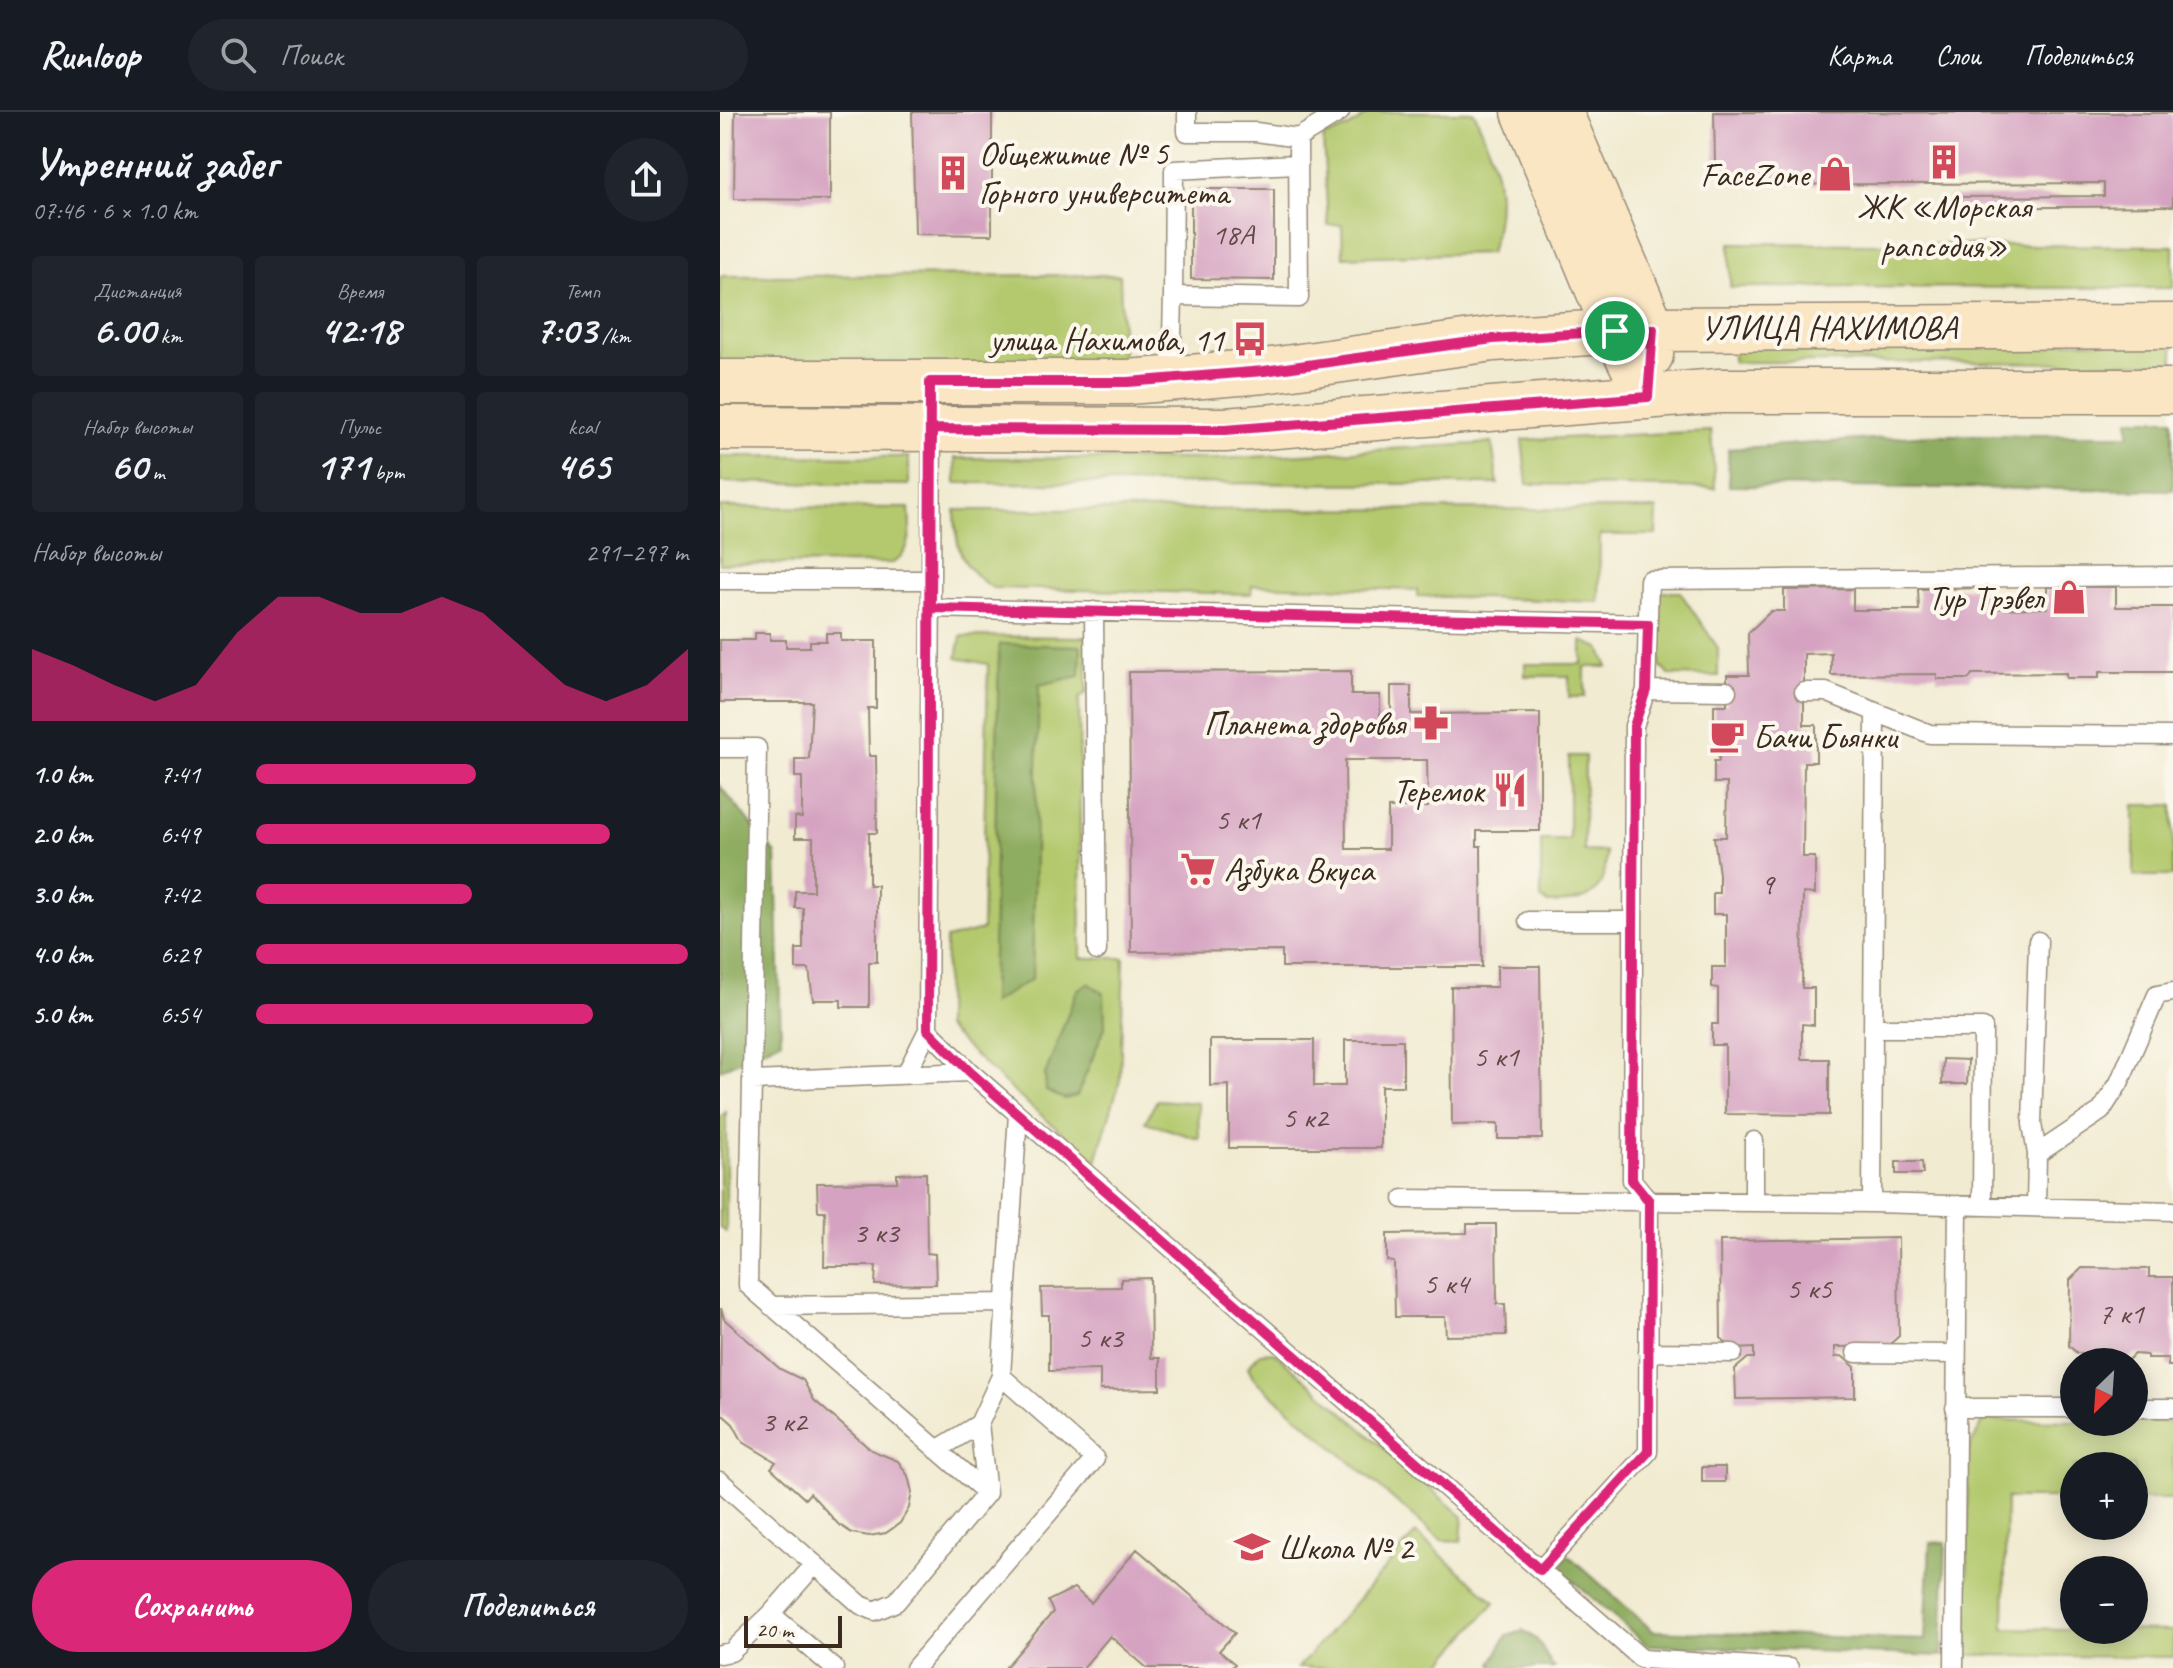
<!DOCTYPE html>
<html lang="ru">
<head>
<meta charset="utf-8">
<style>
  :root { --surface:#171b24; --page:#20242c; --text:#f1f3f6; --muted:#9ea1a6; --line:#363941; --accent:#db2777 }
  body { margin:0; font-family:Caveat,sans-serif; background:var(--page); color:var(--text); height:100vh; display:flex; flex-direction:column; font-size:30px; white-space:nowrap }
  * { box-sizing:border-box; margin:0 }
  p { font-size:26px; color:var(--muted) }
  .icon { flex:none; width:44px; height:44px; fill:none; stroke:currentColor; stroke-width:2; stroke-linecap:round; stroke-linejoin:round }
  .map { position:relative; flex:1; overflow:hidden }
  .drawer { display:flex; flex-direction:column; background:var(--surface); width:720px }
  .drawer>* { flex:none }
  .needle { width:52px; rotate:205deg }
  .fabs { position:absolute; left:1340px; top:1236px; display:grid; gap:16px }
  .fabs a { display:grid; place-items:center; width:88px; height:88px; border-radius:50%; background:var(--surface); box-shadow:0 4px 20px #0003; font-size:40px }
  .scale { position:absolute; left:24px; bottom:20px; width:98px; box-sizing:border-box; padding-left:8px; border:4px solid #3b2a1e; border-top:0; font-size:22px; line-height:28px; white-space:nowrap; color:#3b2a1e; -webkit-text-stroke:6px #fbf7ec; paint-order:stroke }
  .pin { position:absolute; display:grid; place-items:center; width:68px; height:68px; color:#fff; margin:-34px; border:4px solid #fff; border-radius:50%; box-shadow:0 2px 8px #0007 }
  .round { display:grid; place-items:center; flex:none; width:84px; height:84px; border-radius:42px; background:var(--page) }
  .summary { display:flex; align-items:center; justify-content:space-between; height:136px; padding:0 32px }
  h1 { font-size:44px; font-weight:700; line-height:60px }
  .stats { display:grid; grid-template-columns:repeat(3,1fr); gap:12px; height:136px; padding:8px 32px }
  .stats div { display:grid; align-content:center; border-radius:8px; background:var(--page); text-align:center }
  .stats b { font-size:40px; font-weight:700 }
  .stats small { font-size:22px; font-weight:400 }
  .stats p { font-size:22px }
  .chart { height:224px; padding:16px 32px }
  .chart p { display:flex; justify-content:space-between }
  .chart svg { width:100%; height:144px; margin-top:8px; fill:var(--accent); opacity:.7 }
  .cta { display:flex; gap:16px; margin-top:auto; padding:16px 32px }
  .cta a { flex:1; height:92px; border-radius:48px; background:var(--accent); color:#fff; font-size:32px; font-weight:700; line-height:92px; text-align:center }
  .cta a+a { background:var(--page); color:var(--text) }
  ul { padding:0 32px; list-style:none; font-size:26px }
  li { display:grid; grid-template-columns:128px 96px 1fr; align-items:center; height:60px }
  li i { height:20px; border-radius:10px; background:var(--accent) }
  header { display:flex; align-items:center; gap:48px; box-sizing:border-box; height:112px; padding:0 40px; background:var(--surface); border-bottom:2px solid var(--line) }
  header strong { font-size:38px }
  nav { display:flex; gap:44px; margin-inline-start:auto; font-size:28px }
  .search { width:560px; height:72px; background:var(--page); display:flex; align-items:center; gap:20px; box-sizing:border-box; padding:0 28px; border-radius:44px; color:var(--muted); font-size:30px }
  main { display:flex; flex:1; min-height:0 }
  .map>svg:first-child { display:block }
  .green { fill:#b4c96e; stroke:#787a46; stroke-width:2 }
  .forest { fill:#8fad61; stroke:#656c40; stroke-width:2 }
  .building { fill:#d5a3c1; fill-rule:evenodd }
  .lines { fill:none; stroke-linecap:round; stroke-linejoin:round }
  .lane-casing { stroke:#968a78; stroke-width:21 }
  .secondary-casing { stroke:#968a78; stroke-width:47 }
  .lane { stroke:#fff; stroke-width:18 }
  .secondary { stroke:#fbe6c4; stroke-width:44 }
  .route-casing { stroke:#fff; stroke-width:16 }
  .route { stroke:#db2777; stroke-width:10 }
  .labels { text-anchor:middle; stroke-width:8; stroke-linejoin:round; paint-order:stroke }
  .number-label { font-size:30px; fill:#624847 }
  .poi-label { font-size:34px; fill:#3b2a1e; stroke:#fbf7ec; text-anchor:end }
  .street-label { font-size:34px; fill:#3b2a1e; stroke:#fbf7ec }
</style>
</head>
<body>
<header>
<strong>Runloop</strong>
<div class="search"><svg class="icon" aria-label="search" viewBox="0 0 24 24"><circle cx="10" cy="10" r="6"/><path d="M15 15l6 6"/></svg>Поиск</div>
<nav><a>Карта</a><a>Слои</a><a>Поделиться</a></nav>
</header>
<main>
<section class="drawer">
<div class="summary"><div><h1>Утренний забег</h1><p>07:46 · 6 × 1.0 km</p></div><a class="round"><svg class="icon" aria-label="share" viewBox="0 0 24 24"><path d="M12 15V3M7 8l5-5 5 5M5 13v7h14v-7"/></svg></a></div>
<div class="stats">
<div><p>Дистанция</p><b>6.00<small> km</small></b></div>
<div><p>Время</p><b>42:18</b></div>
<div><p>Темп</p><b>7:03<small> /km</small></b></div>
</div>
<div class="stats">
<div><p>Набор высоты</p><b>60<small> m</small></b></div>
<div><p>Пульс</p><b>171<small> bpm</small></b></div>
<div><p>kcal</p><b>465</b></div>
</div>
<div class="chart"><p><span>Набор высоты</span>291–297 m</p>
<svg viewBox="0 0 160 44" preserveAspectRatio="none"><path d="M0 44V22L10 27L20 33L30 38L40 33L50 17L60 6L70 6L80 11L90 11L100 6L110 11L120 22L130 33L140 38L150 33L160 22V44z"/></svg>
</div>
<ul>
<li><b>1.0 km</b>7:41<i style="width:51%"></i></li>
<li><b>2.0 km</b>6:49<i style="width:82%"></i></li>
<li><b>3.0 km</b>7:42<i style="width:50%"></i></li>
<li><b>4.0 km</b>6:29<i style="width:100%"></i></li>
<li><b>5.0 km</b>6:54<i style="width:78%"></i></li>
</ul>
<div class="cta"><a>Сохранить</a><a>Поделиться</a></div>
</section>
<div class="map">
<svg width="1453" height="1556" viewBox="0 0 1453 1556">
  <rect width="100%" height="100%" fill="#fbf7ec"/>
  <filter id="ink" filterUnits="userSpaceOnUse"><feTurbulence type="fractalNoise" baseFrequency=".0125" numOctaves="2"/><feDisplacementMap in="SourceGraphic" scale="16" xChannelSelector="R" yChannelSelector="G"/><feConvolveMatrix kernelMatrix="1 2 1 2 8 2 1 2 1" color-interpolation-filters="sRGB"/></filter>
  <filter id="wash" filterUnits="userSpaceOnUse"><feTurbulence type="fractalNoise" baseFrequency=".006" numOctaves="4" result="noise"/><feDisplacementMap in="SourceGraphic" scale="32" xChannelSelector="R" yChannelSelector="G"/><feGaussianBlur stdDeviation="1.8" result="paint"/><feColorMatrix in="noise" values="0 0 0 0 0 0 0 0 0 0 0 0 0 0 0 0 0 1.4 0 .05"/><feComposite in="paint" operator="in"/></filter>
  <g filter="url(#wash)">
    <rect width="100%" height="100%" fill="#f1ebd1"/>
    <!-- green -->
    <path class="green" d="M651,0H754C777,51 788,85 770,141L623,145L622,113H608L603,26L629,15Z
      M1010,131L1453,134V176L1010,175Z
      M400,163L403,253L0,251V164Z
      M1013,229L1453,230V251L1013,250Z
      M991,319L995,376L807,372L802,328Z
      M772,331L778,372L236,371L235,346L499,347Z
      M0,344L189,345V373L0,370Z
      M0,395L189,396C190,419 194,437 173,451L0,452Z
      M937,397L936,423H880L879,490L697,484V478L532,473L531,482L273,476C239,454 236,436 235,398Z
      M940,480H960L998,536V564L949,563L940,554Z
      M241,524L367,525V580L359,587L361,846H404L400,968L376,1049L296,982L225,915L226,827L262,818L268,552L237,546Z
      M862,529L880,536L888,555H865V585H849V564H805V552H862Z
      M849,644H865L864,739L886,740C886,784 868,791 827,791L821,786V728H849Z
      M1414,693H1453V764H1414Z
      M437,988L478,991L479,1027L425,1010Z
      M6,1000V1120L0,1116V1005Z
      M554,1240L743,1405L741,1429L721,1428L534,1267L528,1255L540,1241Z
      M1264,1308L1453,1310V1387H1414V1354H1354V1386H1286L1284,1516L1453,1519V1545L1247,1543L1248,1339Z
      M696,1421L775,1490L718,1556H578Z"/>
    <!-- forest -->
    <path class="forest" d="M1409,307H1453V378L1009,374L1008,337L1210,323H1409Z
      M279,532L361,534L360,564L319,573L312,867L272,891Z
      M0,674L56,742L61,929L0,958Z
      M369,871L384,882L385,915L357,984L344,987L326,979L325,963L357,878Z
      M1226,1430L1222,1544L927,1533L838,1456L848,1443L933,1519L1205,1528L1210,1431Z
      M803,1518L817,1528L834,1556H774L772,1550L787,1523Z"/>
    <g id="blocks">
      <!-- building -->
      <path class="building" d="M15,0H110V88L14,87Z
        M192,0H272V123L195,122Z
        M994,0L1453,1V94L1229,96L1228,85L1384,84V71L1014,73L1001,65L995,53Z
        M471,77H554V168L471,167Z
        M1327,475H1396V495H1453V560H1379V566H1346V561L1252,562L1249,567H1217V562L1111,563V541L1084,542V613H1096V650H1084L1083,745H1095V782L1083,781L1082,876H1094V913L1082,912V947H1109V1003L1005,1002V933H992V912H998V876L992,875V855H1006V802H993V781H999V762L994,725H1006L1007,671H994V649H999L1000,613H994V593H1007V563H1029L1028,521L1051,499H1064V478L1133,477V498H1199L1198,477L1267,476V497L1327,496Z
        M35,521H50V528H66V535H90V529H106V521H121V529H156V596H148L149,644H156L157,721H149V773H157V850H149V895H121V888H93L89,857H76V837H83V796H75V779H93V726H75V705L82,706V665H75V647H89L92,590H0V528H35Z
        M631,559V583H660V604H671V574H691V602L820,601V719H757V734H761L762,855H562V839L411,840L409,560ZM625,648H707L708,695L668,696V737H626Z
        M777,854H820L822,1027H778V1012L732,1013L731,875H777Z
        M490,928H594V974H625V928H683V974H661V1036H509V973L490,974Z
        M1223,947L1248,948L1247,972H1222Z
        M1176,1050H1202L1203,1062H1176Z
        M206,1061L207,1141L215,1142L216,1172L155,1173L156,1154H104L105,1099H98L97,1071L177,1070V1062Z
        M747,1112H776L777,1192H785L786,1223L726,1224L725,1205H675L674,1150L667,1149V1122L747,1121Z
        M1178,1126L1179,1224L1168,1234L1115,1235V1245L1122,1244L1135,1255V1285L1016,1287L1015,1257L1028,1246H1034V1236L1013,1237L1001,1226L1000,1129Z
        M1362,1156L1429,1157V1165H1453V1254H1448V1246H1427V1243L1414,1242L1406,1250H1378L1370,1242L1357,1241L1349,1234L1350,1168Z
        M430,1166L431,1246H440V1277L380,1278V1258L329,1259V1203H322L321,1176L401,1175V1167Z
        M1,1196L4,1207L60,1257L83,1268L94,1288L151,1338L178,1349L188,1364L192,1380L189,1396L180,1411L166,1421L149,1424L132,1421L118,1412L90,1381L85,1387L51,1356L56,1350L23,1330L13,1312L3,1303L0,1307Z
        M982,1355H1005V1370H982Z
        M417,1437L515,1521L499,1539L515,1552L511,1556H427L390,1524L363,1556H285L333,1500L328,1489L354,1476L371,1491Z"/>
    </g>
  </g>
  <g filter="url(#ink)">
    <use href="#blocks" fill-opacity="0" stroke="#968a78" stroke-width="2"/>
    <g class="lines">
      <!-- lane casing -->
      <g class="lane-casing">
        <path id="lane" d="M467,0V20H536L578,26L620,0
          M453,184L454,58L577,52
          M451,266L453,184L579,186L578,26
          M0,468H211
          M211,496L928,512
          M374,499L377,839
          M926,578L1007,579
          M1084,580H1106L1210,622L1453,624
          M0,636H37L32,969L250,960L208,918L212,314
          M808,809H913
          M1153,927L1155,600
          M250,960L922,1547L1069,1556
          M186,962L208,918
          M32,969L28,1173L267,1381
          M1317,1042L1381,999L1399,971L1437,883L1453,880
          M683,1087L1152,1091L1453,1099
          M1034,1090V1029
          M1152,1091L1153,916H1263L1262,1094
          M1316,1095L1317,1042L1312,1012L1318,829
          M51,1194L286,1191
          M928,1240L1013,1241
          M1136,1241L1236,1242
          M1235,1296H1354
          M1414,1296H1453
          M217,1338L259,1312
          M0,1369L141,1493L155,1499L176,1490L267,1381L259,1312L281,1264L298,1002
          M820,1458L928,1340L929,1089L912,1068L914,614L926,578L929,468L1453,464
          M51,1502L95,1452
          M0,1542L11,1540L51,1502L114,1556
          M195,1556L375,1347L281,1264
          M1234,1556L1238,1093"/>
      </g>
      <!-- secondary casing -->
      <g class="secondary-casing">
        <path id="secondary" d="M804,0L895,219L928,285
          M840,0L933,217L931,243
          M0,270H408L544,259L773,227L933,217L1453,214
          M0,316L505,318L999,279H1453"/>
      </g>
      <!-- lane -->
      <use href="#lane" class="lane"/>
      <!-- secondary -->
      <use href="#secondary" class="secondary"/>
    </g>
  </g>
  <g class="lines" filter="url(#ink)">
    <!-- route casing -->
    <g class="route-casing">
      <path id="route" d="M895,219L773,227L544,259L408,270H210L208,918L250,960L820,1458L928,1340L929,1089L912,1068L914,614L926,578L928,512L211,496L212,317L505,318L928,285L933,217L895,219"/>
    </g>
    <!-- route -->
    <use href="#route" class="route"/>
  </g>
  <!-- icons -->
  <defs>
    <g id="building-bare" transform="scale(2.76)"><path d="M-4-6H4V6H1V3H-1V6H-4ZM-2.5-4.3h1.7v1.8h-1.7ZM.8-4.3h1.7v1.8H.8ZM-2.5-1h1.7V.8h-1.7ZM.8-1h1.7V.8H.8Z" fill="#d1495b" stroke="#fbf7ec" stroke-width="2.5" paint-order="stroke"/></g>
    <g id="shop-bare" transform="scale(2.76)"><path d="M-5-2.5h2.3a2.7 3.5 0 0 1 5.4 0H5L5.5 6h-11ZM-1.5-2.5h3a1.5 2.3 0 0 0-3 0Z" fill="#d1495b" stroke="#fbf7ec" stroke-width="2.5" paint-order="stroke"/></g>
    <g id="bus-bare" transform="scale(2.76)"><path d="M-5-6H5V4H4V6H2V4H-2V6H-4V4H-5ZM-3.5-4V0h7V-4ZM-3.5 1.2v1.5H-2V1.2ZM2 1.2v1.5H3.5V1.2Z" fill="#d1495b" stroke="#fbf7ec" stroke-width="2.5" paint-order="stroke"/></g>
    <g id="pharmacy-bare" transform="scale(2.76)"><path d="M-2-6h4v4h4v4h-4v4h-4v-4h-4v-4h4Z" fill="#d1495b" stroke="#fbf7ec" stroke-width="2.5" paint-order="stroke"/></g>
    <g id="cafe-bare" transform="scale(2.76)"><path d="M-5.5-4.5H6V0H3Q3 3.5 0 3.5H-2.5Q-5.5 3.5-5.5 0ZM3-3.2v2h1.7v-2ZM-6 4.5H4V6H-6Z" fill="#d1495b" stroke="#fbf7ec" stroke-width="2.5" paint-order="stroke"/></g>
    <g id="restaurant-bare" transform="scale(2.76)"><path d="M-5-6h1v4h1v-4h1v4h1v-4h1v5L-1.5 .5V6h-2V.5L-5-1ZM5-6V6H3V1.5H1.5Q1.5-4 5-6Z" fill="#d1495b" stroke="#fbf7ec" stroke-width="2.5" paint-order="stroke"/></g>
    <g id="supermarket-bare" transform="scale(2.76)"><path d="M-6-5.5h2.5l.6 2H6L4.5 2H-2.5L-4.4-4H-6ZM-1.5 3.2a1.3 1.3 0 1 0 .1 0ZM3 3.2a1.3 1.3 0 1 0 .1 0Z" fill="#d1495b" stroke="#fbf7ec" stroke-width="2.5" paint-order="stroke"/></g>
    <g id="school-bare" transform="scale(2.76)"><path d="M0-5L7-2L0 1L-7-2ZM-4 1L0 2.5L4 1V4Q0 6-4 4Z" fill="#d1495b" stroke="#fbf7ec" stroke-width="2.5" paint-order="stroke"/></g>
  </defs>
  <g fill-rule="evenodd">
    <use href="#building-bare" x="1224" y="50"/>
    <use href="#building-bare" x="233" y="61"/>
    <use href="#shop-bare" x="1115" y="62"/>
    <use href="#bus-bare" x="530" y="227"/>
    <use href="#shop-bare" x="1349" y="485"/>
    <use href="#pharmacy-bare" x="711" y="611"/>
    <use href="#cafe-bare" x="1007" y="624"/>
    <use href="#restaurant-bare" x="790" y="678"/>
    <use href="#supermarket-bare" x="478" y="757"/>
    <use href="#school-bare" x="532" y="1435"/>
  </g>
  <g class="labels">
    <!-- number labels -->
    <g class="number-label">
      <text x="513" y="132">18А</text>
      <text x="518" y="717">5 к1</text>
      <text x="1047" y="782">9</text>
      <text x="776" y="954">5 к1</text>
      <text x="585" y="1015">5 к2</text>
      <text x="156" y="1130">3 к3</text>
      <text x="726" y="1181">5 к4</text>
      <text x="1089" y="1186">5 к5</text>
      <text x="1401" y="1211">7 к1</text>
      <text x="380" y="1235">5 к3</text>
      <text x="64" y="1319">3 к2</text>
    </g>
    <!-- poi labels -->
    <g class="poi-label">
      <text x="259" y="53" text-anchor="start">Общежитие № 5<tspan x="259" dy="39">Горного университета</tspan></text>
      <text x="1089" y="74">FaceZone</text>
      <text x="1224" y="106" text-anchor="middle">ЖК «Морская<tspan x="1224" dy="39">рапсодия»</tspan></text>
      <text x="504" y="239">улица Нахимова, 11</text>
      <text x="1323" y="497">Тур Трэвел</text>
      <text x="685" y="623">Планета здоровья</text>
      <text x="1033" y="636" text-anchor="start">Бачи Бьянки</text>
      <text x="764" y="690">Теремок</text>
      <text x="504" y="769" text-anchor="start">Азбука Вкуса</text>
      <text x="558" y="1447" text-anchor="start">Школа № 2</text>
    </g>
    <!-- street labels -->
    <g class="street-label">
      <text x="1109" y="227">УЛИЦА НАХИМОВА</text>
    </g>
  </g>
</svg>
<div class="fabs">
<a><svg class="needle" viewBox="-14 -14 28 28"><path d="M0-13l5 13h-10z" fill="#e53935"/><path d="M0 13l5-13h-10z" fill="#9ea1a6"/></svg></a>
<a>+</a>
<a>−</a>
</div>
<div class="scale">20 m</div>
<div class="pin" style="left:895px;top:219px;background:#1e9e55"><svg class="icon" aria-label="arrive" viewBox="0 0 24 24"><path d="M6 21V4h12l-3 4 3 4H6"/></svg></div>
</div>
</main>
</body>
</html>
